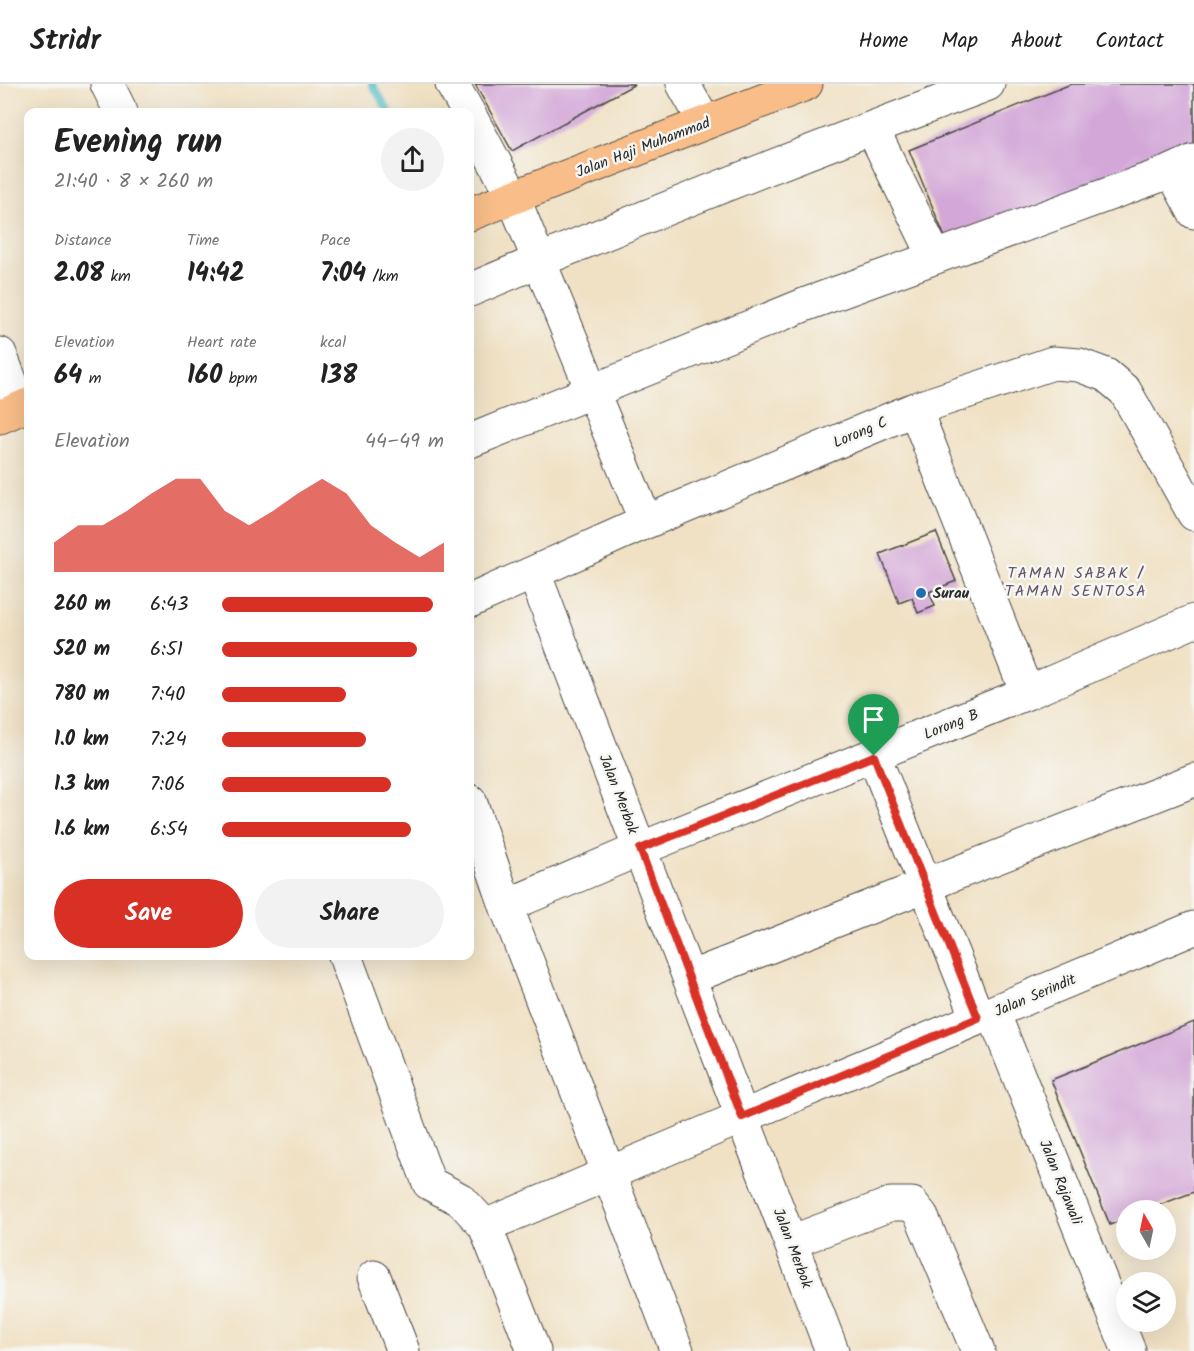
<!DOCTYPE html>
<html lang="en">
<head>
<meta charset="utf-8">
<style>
  :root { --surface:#fff; --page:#f2f2f2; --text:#222; --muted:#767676; --line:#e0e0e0; --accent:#d93025 }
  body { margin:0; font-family:Kalam,sans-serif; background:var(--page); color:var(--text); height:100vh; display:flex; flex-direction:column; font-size:22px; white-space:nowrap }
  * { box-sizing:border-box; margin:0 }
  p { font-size:20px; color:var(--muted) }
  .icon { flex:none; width:33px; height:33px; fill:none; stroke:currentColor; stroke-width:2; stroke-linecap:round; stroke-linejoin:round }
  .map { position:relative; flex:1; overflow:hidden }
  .sheet { position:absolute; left:24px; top:24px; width:450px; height:852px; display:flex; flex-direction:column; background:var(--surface); border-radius:12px; box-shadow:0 6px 24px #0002 }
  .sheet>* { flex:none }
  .needle { width:39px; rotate:351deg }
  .tools { position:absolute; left:1116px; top:1116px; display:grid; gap:12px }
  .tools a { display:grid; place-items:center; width:60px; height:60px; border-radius:50%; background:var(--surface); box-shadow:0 6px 24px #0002; font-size:30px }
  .pin { position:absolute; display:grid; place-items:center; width:51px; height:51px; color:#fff; margin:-62px -26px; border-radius:50% 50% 50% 0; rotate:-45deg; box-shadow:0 0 6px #0007 }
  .pin .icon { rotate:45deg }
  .round { display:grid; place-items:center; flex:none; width:63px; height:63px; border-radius:32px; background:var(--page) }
  .head { display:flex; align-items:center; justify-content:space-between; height:102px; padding:0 30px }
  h1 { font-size:33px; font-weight:600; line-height:45px }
  .stats { display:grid; grid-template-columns:repeat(3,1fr); gap:9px; height:102px; padding:6px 30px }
  .stats div { display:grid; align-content:center }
  .stats b { font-size:26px; font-weight:600 }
  .stats small { font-size:16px; font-weight:400 }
  .stats p { font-size:16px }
  .chart { height:168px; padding:12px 30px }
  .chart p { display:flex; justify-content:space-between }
  .chart svg { width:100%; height:108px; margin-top:6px; fill:var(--accent); opacity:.7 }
  .primary-button { display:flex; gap:12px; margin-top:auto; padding:12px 30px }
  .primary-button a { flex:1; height:69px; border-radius:36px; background:var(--accent); color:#fff; font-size:24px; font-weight:600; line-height:69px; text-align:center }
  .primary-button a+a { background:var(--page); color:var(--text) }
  ul { padding:0 30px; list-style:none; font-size:20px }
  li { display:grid; grid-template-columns:96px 72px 1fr; align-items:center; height:45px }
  li i { height:15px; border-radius:8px; background:var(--accent) }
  header { display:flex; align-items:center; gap:36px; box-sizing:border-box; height:84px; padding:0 30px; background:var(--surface); border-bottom:2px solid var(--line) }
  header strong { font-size:28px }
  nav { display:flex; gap:33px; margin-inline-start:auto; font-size:21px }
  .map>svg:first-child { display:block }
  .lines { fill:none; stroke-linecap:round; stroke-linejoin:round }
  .stream { stroke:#50bec6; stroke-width:8 }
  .building { fill:#d3a7d8 }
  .minor-casing { stroke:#494642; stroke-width:35 }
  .major-casing { stroke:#494642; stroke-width:35 }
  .minor { stroke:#fff; stroke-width:33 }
  .major { stroke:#f8bd88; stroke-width:33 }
  .route-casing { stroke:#fff; stroke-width:12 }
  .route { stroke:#d93025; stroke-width:8 }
  .poi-dot { fill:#1f6fb2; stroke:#f6f6f2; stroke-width:2 }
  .labels { text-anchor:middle; stroke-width:5; stroke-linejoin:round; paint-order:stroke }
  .street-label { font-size:15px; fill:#2b2b2b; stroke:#f6f6f2 }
  .poi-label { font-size:15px; font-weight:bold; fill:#2b2b2b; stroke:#f6f6f2; text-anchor:start }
  .neighbourhood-label { font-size:16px; letter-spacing:1.5px; fill:#665668; stroke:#f6f6f2 }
</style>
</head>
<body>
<header>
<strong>Stridr</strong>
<nav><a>Home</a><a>Map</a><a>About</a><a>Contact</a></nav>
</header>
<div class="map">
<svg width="1194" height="1267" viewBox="0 0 1194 1267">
  <rect width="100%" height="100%" fill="#f6f6f2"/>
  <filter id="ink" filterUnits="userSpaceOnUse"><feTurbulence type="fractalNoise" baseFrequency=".0167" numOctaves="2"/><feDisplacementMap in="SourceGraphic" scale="12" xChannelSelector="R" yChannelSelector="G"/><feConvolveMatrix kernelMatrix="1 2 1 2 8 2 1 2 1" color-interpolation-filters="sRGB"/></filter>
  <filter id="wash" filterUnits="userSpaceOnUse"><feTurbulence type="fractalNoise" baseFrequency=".008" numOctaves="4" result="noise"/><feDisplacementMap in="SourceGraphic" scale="24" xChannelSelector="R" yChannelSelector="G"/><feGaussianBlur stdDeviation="1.35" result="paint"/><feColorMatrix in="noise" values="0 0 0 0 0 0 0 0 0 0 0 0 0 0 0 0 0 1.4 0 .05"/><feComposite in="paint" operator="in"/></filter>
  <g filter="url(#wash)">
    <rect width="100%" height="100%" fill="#f0e1c4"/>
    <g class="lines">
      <!-- stream -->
      <path class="stream" d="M372,0L389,28"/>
    </g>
    <g id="blocks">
      <!-- building -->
      <path class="building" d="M475,0H635L512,67Z
        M1071,0H1194V63L949,163L909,66Z
        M936,448L956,497L929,508L935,522L918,529L912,514L899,519L880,470Z
        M1194,938V1108L1146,1126H1126V1134L1110,1141L1051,996Z"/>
    </g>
  </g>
  <g filter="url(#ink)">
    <use href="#blocks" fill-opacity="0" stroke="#494642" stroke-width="1.5"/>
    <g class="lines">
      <!-- minor casing -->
      <g class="minor-casing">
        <path id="minor" d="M107,0L121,28
          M452,0L468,28
          M683,0L705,39
          M470,32L513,113L646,438
          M872,44L935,173
          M1172,87L1194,128
          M470,206C641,133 814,65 988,0
          M0,270L21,324
          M915,325L1027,609
          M470,357L804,221L1172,87L1194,77
          M534,489L832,1267
          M470,517L646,438L915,325L1053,279L1079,281L1106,291L1125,307L1194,430
          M874,672L978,934
          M470,717L506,822L677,1267
          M506,822L640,765L1027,609L1194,537
          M345,872L429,1099L461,1116L485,1142L534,1267
          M689,894L1194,696
          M993,928L1129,1267
          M485,1142L742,1033L1194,844
          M791,1158L891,1120H912L921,1131L978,1267
          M374,1193L403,1267"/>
      </g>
      <!-- major casing -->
      <g class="major-casing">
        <path id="major" d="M470,130L806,0
          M0,333L28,321"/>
      </g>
      <!-- minor -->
      <use href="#minor" class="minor"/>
      <!-- major -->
      <use href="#major" class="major"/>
    </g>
  </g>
  <g class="lines" filter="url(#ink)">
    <!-- route casing -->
    <g class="route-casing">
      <path id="route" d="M874,672L978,934L742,1033L640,765Z"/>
    </g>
    <!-- route -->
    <use href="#route" class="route"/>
  </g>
  <!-- markers -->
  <circle class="poi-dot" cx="921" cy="509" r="6"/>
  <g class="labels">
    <!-- street labels -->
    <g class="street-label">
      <text transform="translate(643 63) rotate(-21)" y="5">Jalan Haji Muhammad</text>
      <text transform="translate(860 348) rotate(-23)" y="5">Lorong C</text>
      <text transform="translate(951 640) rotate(-22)" y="5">Lorong B</text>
      <text transform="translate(619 710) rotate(69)" y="5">Jalan Merbok</text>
      <text transform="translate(1035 911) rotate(-23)" y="5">Jalan Serindit</text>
      <text transform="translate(1061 1098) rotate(68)" y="5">Jalan Rajawali</text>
      <text transform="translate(793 1164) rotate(69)" y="5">Jalan Merbok</text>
    </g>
    <!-- poi labels -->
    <g class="poi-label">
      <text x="933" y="514">Surau</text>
    </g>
    <!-- neighbourhood labels -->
    <g class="neighbourhood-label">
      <text x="1076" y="494">TAMAN SABAK /<tspan x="1076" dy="18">TAMAN SENTOSA</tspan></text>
    </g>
  </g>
</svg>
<div class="tools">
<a><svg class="needle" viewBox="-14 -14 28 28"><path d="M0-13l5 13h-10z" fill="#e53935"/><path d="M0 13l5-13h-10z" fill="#767676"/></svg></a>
<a><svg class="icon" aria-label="layers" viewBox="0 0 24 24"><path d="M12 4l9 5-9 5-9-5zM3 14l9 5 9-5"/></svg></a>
</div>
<div class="pin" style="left:874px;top:672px;background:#1e9e55"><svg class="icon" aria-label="arrive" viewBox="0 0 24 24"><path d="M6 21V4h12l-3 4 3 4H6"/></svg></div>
<section class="sheet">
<div class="head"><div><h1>Evening run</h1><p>21:40 · 8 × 260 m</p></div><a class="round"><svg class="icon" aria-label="share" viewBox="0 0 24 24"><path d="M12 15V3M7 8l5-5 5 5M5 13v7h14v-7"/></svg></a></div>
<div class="stats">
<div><p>Distance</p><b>2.08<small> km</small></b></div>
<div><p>Time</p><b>14:42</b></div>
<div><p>Pace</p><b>7:04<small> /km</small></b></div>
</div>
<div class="stats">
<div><p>Elevation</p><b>64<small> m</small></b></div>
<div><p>Heart rate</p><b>160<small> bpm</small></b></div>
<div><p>kcal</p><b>138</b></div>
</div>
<div class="chart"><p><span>Elevation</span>44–49 m</p>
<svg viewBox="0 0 160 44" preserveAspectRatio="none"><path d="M0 44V32L10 25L20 25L30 19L40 12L50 6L60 6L70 19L80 25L90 19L100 12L110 6L120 12L130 25L140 32L150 38L160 32V44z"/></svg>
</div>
<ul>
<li><b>260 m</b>6:43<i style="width:95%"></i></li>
<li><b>520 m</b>6:51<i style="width:88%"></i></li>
<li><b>780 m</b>7:40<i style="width:56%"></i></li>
<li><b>1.0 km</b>7:24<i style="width:65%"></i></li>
<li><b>1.3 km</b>7:06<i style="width:76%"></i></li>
<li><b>1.6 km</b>6:54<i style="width:85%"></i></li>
</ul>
<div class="primary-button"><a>Save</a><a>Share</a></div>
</section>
</div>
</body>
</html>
